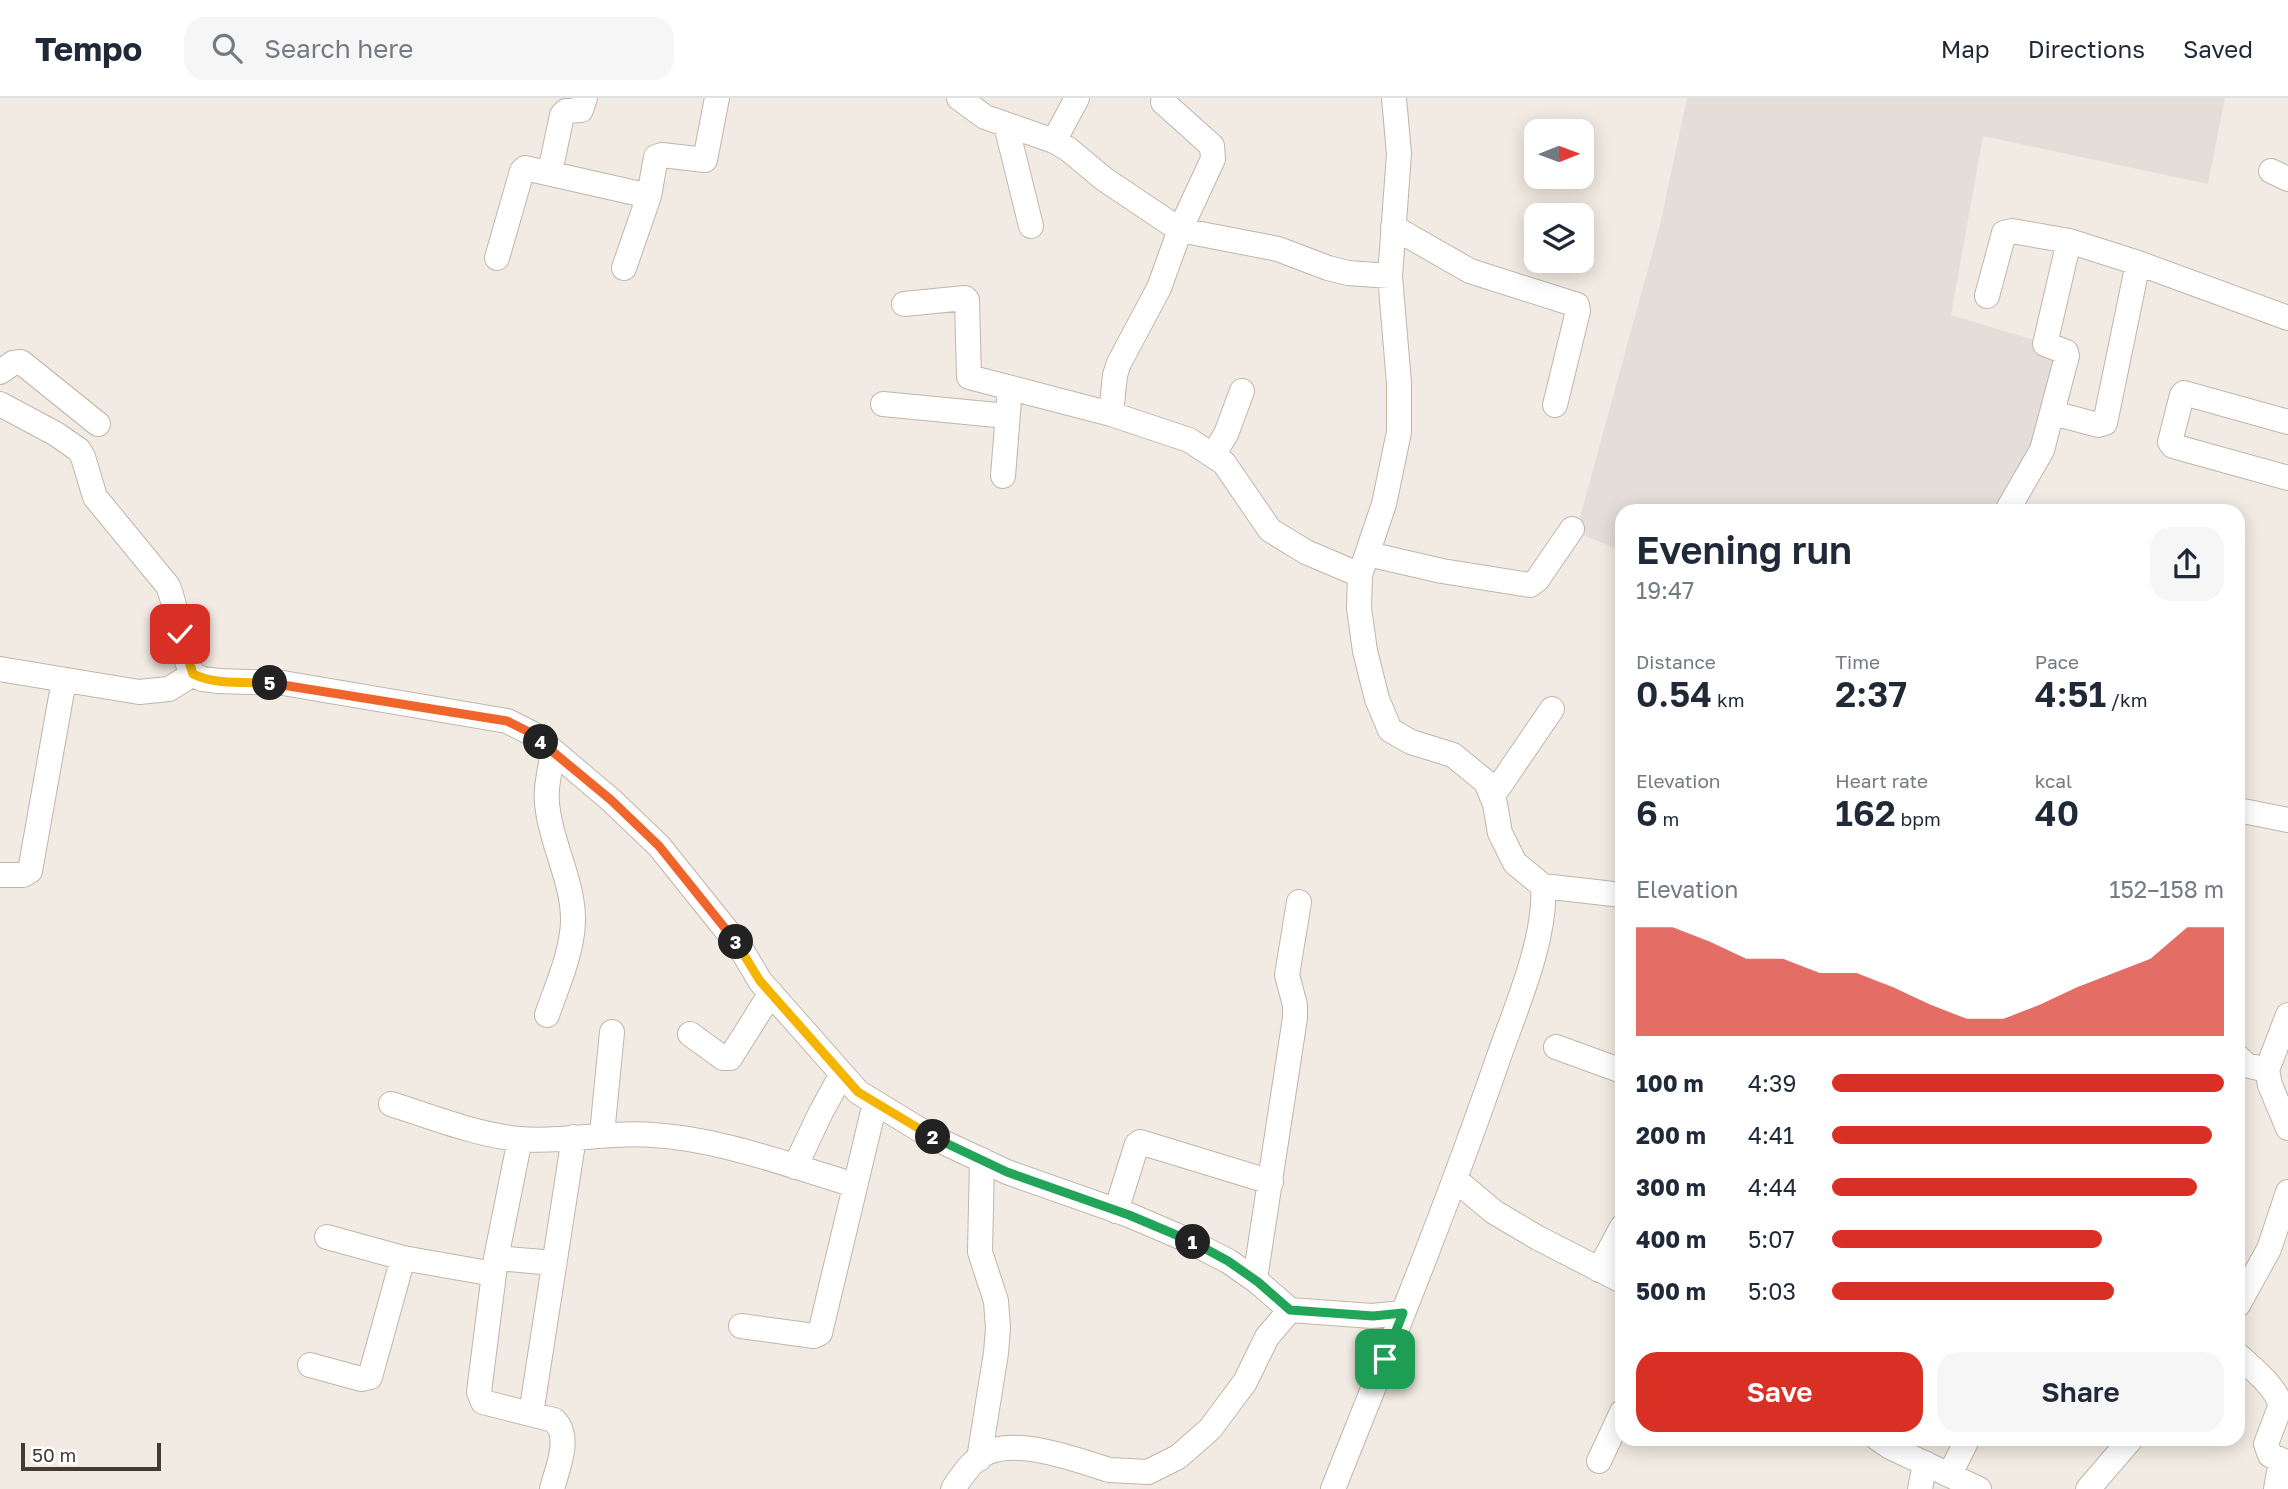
<!DOCTYPE html>
<html lang="en">
<head>
<meta charset="utf-8">
<style>
  :root { --surface:#fff; --page:#f6f6f7; --text:#1f2937; --muted:#747a83; --line:#e0e1e3; --accent:#d93025 }
  body { margin:0; font-family:"Golos Text",sans-serif; background:var(--page); color:var(--text); height:100vh; display:flex; flex-direction:column; font-size:26px; white-space:nowrap }
  * { box-sizing:border-box; margin:0 }
  p { font-size:23px; color:var(--muted) }
  .icon { flex:none; width:38px; height:38px; fill:none; stroke:currentColor; stroke-width:2; stroke-linecap:round; stroke-linejoin:round }
  .map { position:relative; flex:1; overflow:hidden }
  .side { position:absolute; left:1615px; top:406px; width:630px; height:942px; display:flex; flex-direction:column; background:var(--surface); border-radius:21px; box-shadow:0 4px 18px #0003 }
  .side>* { flex:none }
  .needle { width:46px; rotate:89deg }
  .buttons { position:absolute; left:1524px; top:21px; display:grid; gap:14px }
  .buttons a { display:grid; place-items:center; width:70px; height:70px; border-radius:14px; background:var(--surface); box-shadow:0 4px 18px #0003; font-size:35px }
  .scale { position:absolute; left:21px; bottom:18px; width:140px; box-sizing:border-box; padding-left:7px; border:4px solid #443b33; border-top:0; font-size:19px; line-height:24px; white-space:nowrap; color:#443b33; -webkit-text-stroke:5px #fff; paint-order:stroke }
  .pin { position:absolute; display:grid; place-items:center; width:60px; height:60px; color:#fff; margin:-30px; border-radius:14px; box-shadow:0 4px 10px #0006 }
  .km { position:absolute; width:35px; height:35px; margin:-18px; border-radius:50%; background:#222; color:#fff; font-size:19px; line-height:35px; text-align:center }
  .round { display:grid; place-items:center; flex:none; width:74px; height:74px; border-radius:21px; background:var(--page) }
  .head { display:flex; align-items:center; justify-content:space-between; height:119px; padding:0 21px }
  h1 { font-size:38px; font-weight:600; line-height:52px }
  .metrics { display:grid; grid-template-columns:repeat(3,1fr); gap:10px; height:119px; padding:7px 21px }
  .metrics div { display:grid; align-content:center }
  .metrics b { font-size:35px; font-weight:600 }
  .metrics small { font-size:19px; font-weight:400 }
  .metrics p { font-size:19px }
  .chart { height:196px; padding:14px 21px }
  .chart p { display:flex; justify-content:space-between }
  .chart svg { width:100%; height:126px; margin-top:7px; fill:var(--accent); opacity:.7 }
  .action { display:flex; gap:14px; margin-top:auto; padding:14px 21px }
  .action a { flex:1; height:80px; border-radius:21px; background:var(--accent); color:#fff; font-size:28px; font-weight:600; line-height:80px; text-align:center }
  .action a+a { background:var(--page); color:var(--text) }
  ul { padding:0 21px; list-style:none; font-size:23px }
  li { display:grid; grid-template-columns:112px 84px 1fr; align-items:center; height:52px }
  li i { height:18px; border-radius:9px; background:var(--accent) }
  header { display:flex; align-items:center; gap:42px; box-sizing:border-box; height:98px; padding:0 35px; background:var(--surface); border-bottom:2px solid var(--line) }
  header strong { font-size:33px }
  nav { display:flex; gap:38px; margin-inline-start:auto; font-size:24px }
  .search { width:490px; height:63px; background:var(--page); display:flex; align-items:center; gap:18px; box-sizing:border-box; padding:0 24px; border-radius:21px; color:var(--muted); font-size:26px }
  .map>svg:first-child { display:block }
  .industrial { fill:#e4ddd8 }
  .lines { fill:none; stroke-linecap:round; stroke-linejoin:round }
  .minor-casing { stroke:#c1b5a8; stroke-width:26 }
  .minor { stroke:#fff; stroke-width:24 }
  .split-1-casing { stroke:#fff; stroke-width:14 }
  .split-2-casing { stroke:#fff; stroke-width:14 }
  .split-3-casing { stroke:#fff; stroke-width:14 }
  .split-4-casing { stroke:#fff; stroke-width:14 }
  .split-5-casing { stroke:#fff; stroke-width:14 }
  .split-6-casing { stroke:#fff; stroke-width:14 }
  .split-1 { stroke:#22a559; stroke-width:9 }
  .split-2 { stroke:#22a559; stroke-width:9 }
  .split-3 { stroke:#f5b400; stroke-width:9 }
  .split-4 { stroke:#f0652b; stroke-width:9 }
  .split-5 { stroke:#f0652b; stroke-width:9 }
  .split-6 { stroke:#f5b400; stroke-width:9 }
</style>
</head>
<body>
<header>
<strong>Tempo</strong>
<div class="search"><svg class="icon" aria-label="search" viewBox="0 0 24 24"><circle cx="10" cy="10" r="6"/><path d="M15 15l6 6"/></svg>Search here</div>
<nav><a>Map</a><a>Directions</a><a>Saved</a></nav>
</header>
<div class="map">
<svg width="2288" height="1391" viewBox="0 0 2288 1391">
  <rect width="100%" height="100%" fill="#f2ebe3"/>
  <!-- industrial -->
  <path class="industrial" d="M1687,0H2225L2208,86L1983,38L1951,217L2064,251L2007,413H1622V453L1576,434L1660,127Z"/>
  <g class="lines">
    <!-- minor casing -->
    <g class="minor-casing">
      <path id="minor" d="M959,0L985,19L1054,43L1068,51L1104,81L1180,132L1278,151L1328,170L1348,175L1390,178
        M1006,27L1031,128
        M1054,43L1077,0
        M2271,73L2288,81
        M550,74L562,17L566,13L581,12L585,0
        M1393,129L1470,173L1577,207L1578,213L1555,307
        M497,160L522,73L525,70L649,98
        M624,170L649,98L656,59L662,57L705,62L717,0
        M1987,198L2004,135L2012,133L2069,143L2138,165L2288,220
        M904,206L965,200L967,202L969,279L1111,316L1189,342L1224,365L1270,432L1306,454L1360,477
        M0,274L13,265L21,264L98,326
        M0,306L56,336L79,352L83,359L95,399L168,488C180,516 177,550 193,576L202,581L219,583L283,585L507,623L533,636L611,702L659,748L740,849L760,883L858,994L930,1038L1007,1074L1129,1117L1185,1141L1228,1163L1258,1184L1290,1212L1372,1218L1403,1215
        M883,306L1007,318
        M2053,315L2098,327L2105,325L2138,165
        M1111,316L1115,277L1119,265L1159,190L1180,132L1213,61L1212,48L1163,4
        M2288,324L2184,295L2182,297L2170,344L2173,348L2288,380
        M1213,357L1226,336L1242,293
        M1003,378L1009,302
        M2007,413L2042,352L2067,258L2066,254L2045,246L2069,143
        M1368,456L1442,473L1530,487L1537,482L1572,431
        M0,571L139,594L169,591L193,576
        M1492,699L1552,611
        M2238,712L2288,722
        M0,777H23L30,773L64,582
        M1543,788L1622,797
        M547,917C557,888 572,855 573,824C574,786 553,750 548,713C544,693 550,673 553,654
        M2288,917L2267,972L2270,987L2288,1030
        M690,936L723,960H730L771,895
        M1556,949L1622,973
        M2238,959L2246,967L2267,972
        M391,1006C432,1019 476,1037 520,1041C564,1045 609,1033 653,1037C722,1041 790,1068 855,1087
        M602,1036L612,934
        M520,1041L496,1160L479,1294L483,1304L554,1322C572,1339 557,1371 552,1391
        M795,1069L821,1014L842,976
        M1456,1082L1494,1114L1538,1140L1622,1183
        M1116,1113L1137,1046L1140,1044L1271,1084
        M327,1139L403,1160L494,1176
        M496,1160L554,1165
        M1599,1172L1622,1129
        M1255,1181L1295,920V907L1287,877L1299,804
        M2238,1207L2269,1151L2288,1094
        M741,1228L814,1238L820,1235L875,1005
        M2238,1257C2251,1269 2280,1292 2280,1309L2266,1346L2270,1357L2288,1365
        M310,1267L361,1281L370,1279L403,1160
        M531,1316L574,1039
        M1877,1340L1890,1349L1979,1391
        M979,1361L996,1255L998,1230L996,1203L980,1154L982,1062
        M1599,1363L1622,1314
        M1950,1376L1968,1340
        M953,1391C963,1376 974,1359 991,1353C1023,1342 1078,1362 1109,1372L1148,1374L1178,1359L1210,1331L1245,1284L1267,1239L1290,1212
        M1333,1391C1390,1248 1448,1106 1498,961C1515,912 1547,840 1543,788L1515,765L1500,735L1495,706L1486,684L1453,657L1411,644L1390,632L1377,601L1365,553L1359,510L1360,477L1384,406L1399,334V285L1390,178L1399,56L1394,0
        M1920,1391L1925,1365
        M2088,1391L2132,1340
        M2276,1391L2281,1363"/>
    </g>
    <!-- minor -->
    <use href="#minor" class="minor"/>
  </g>
  <g class="lines">
    <!-- split-1 casing -->
    <g class="split-1-casing">
      <path id="split-1" d="M1193,1144L1228,1163L1258,1184L1290,1212L1373,1218L1403,1215L1385,1261"/>
    </g>
    <!-- split-2 casing -->
    <g class="split-2-casing">
      <path id="split-2" d="M933,1039L1007,1074L1129,1117L1193,1144"/>
    </g>
    <!-- split-3 casing -->
    <g class="split-3-casing">
      <path id="split-3" d="M736,844L760,883L858,994L933,1039"/>
    </g>
    <!-- split-4 casing -->
    <g class="split-4-casing">
      <path id="split-4" d="M541,644L611,702L659,748L736,844"/>
    </g>
    <!-- split-5 casing -->
    <g class="split-5-casing">
      <path id="split-5" d="M270,585L507,623L533,636L541,644"/>
    </g>
    <!-- split-6 casing -->
    <g class="split-6-casing">
      <path id="split-6" d="M180,536L193,576C215,587 245,584 270,585"/>
    </g>
    <!-- split-1 -->
    <use href="#split-1" class="split-1"/>
    <!-- split-2 -->
    <use href="#split-2" class="split-2"/>
    <!-- split-3 -->
    <use href="#split-3" class="split-3"/>
    <!-- split-4 -->
    <use href="#split-4" class="split-4"/>
    <!-- split-5 -->
    <use href="#split-5" class="split-5"/>
    <!-- split-6 -->
    <use href="#split-6" class="split-6"/>
  </g>
</svg>
<div class="buttons">
<a><svg class="needle" viewBox="-14 -14 28 28"><path d="M0-13l5 13h-10z" fill="#e53935"/><path d="M0 13l5-13h-10z" fill="#747a83"/></svg></a>
<a><svg class="icon" aria-label="layers" viewBox="0 0 24 24"><path d="M12 4l9 5-9 5-9-5zM3 14l9 5 9-5"/></svg></a>
</div>
<div class="scale">50 m</div>
<div class="pin" style="left:1385px;top:1261px;background:#1e9e55"><svg class="icon" aria-label="arrive" viewBox="0 0 24 24"><path d="M6 21V4h12l-3 4 3 4H6"/></svg></div>
<div class="pin" style="left:180px;top:536px;background:#d93025"><svg class="icon" aria-label="check" viewBox="0 0 24 24"><path d="M5 12l5 5 9-10"/></svg></div>
<b class="km" style="left:1193px;top:1144px">1</b>
<b class="km" style="left:933px;top:1039px">2</b>
<b class="km" style="left:736px;top:844px">3</b>
<b class="km" style="left:541px;top:644px">4</b>
<b class="km" style="left:270px;top:585px">5</b>
<section class="side">
<div class="head"><div><h1>Evening run</h1><p>19:47</p></div><a class="round"><svg class="icon" aria-label="share" viewBox="0 0 24 24"><path d="M12 15V3M7 8l5-5 5 5M5 13v7h14v-7"/></svg></a></div>
<div class="metrics">
<div><p>Distance</p><b>0.54<small> km</small></b></div>
<div><p>Time</p><b>2:37</b></div>
<div><p>Pace</p><b>4:51<small> /km</small></b></div>
</div>
<div class="metrics">
<div><p>Elevation</p><b>6<small> m</small></b></div>
<div><p>Heart rate</p><b>162<small> bpm</small></b></div>
<div><p>kcal</p><b>40</b></div>
</div>
<div class="chart"><p><span>Elevation</span>152–158 m</p>
<svg viewBox="0 0 160 44" preserveAspectRatio="none"><path d="M0 44V6L10 6L20 11L30 17L40 17L50 22L60 22L70 27L80 33L90 38L100 38L110 33L120 27L130 22L140 17L150 6L160 6V44z"/></svg>
</div>
<ul>
<li><b>100 m</b>4:39<i style="width:100%"></i></li>
<li><b>200 m</b>4:41<i style="width:97%"></i></li>
<li><b>300 m</b>4:44<i style="width:93%"></i></li>
<li><b>400 m</b>5:07<i style="width:69%"></i></li>
<li><b>500 m</b>5:03<i style="width:72%"></i></li>
</ul>
<div class="action"><a>Save</a><a>Share</a></div>
</section>
</div>
</body>
</html>
